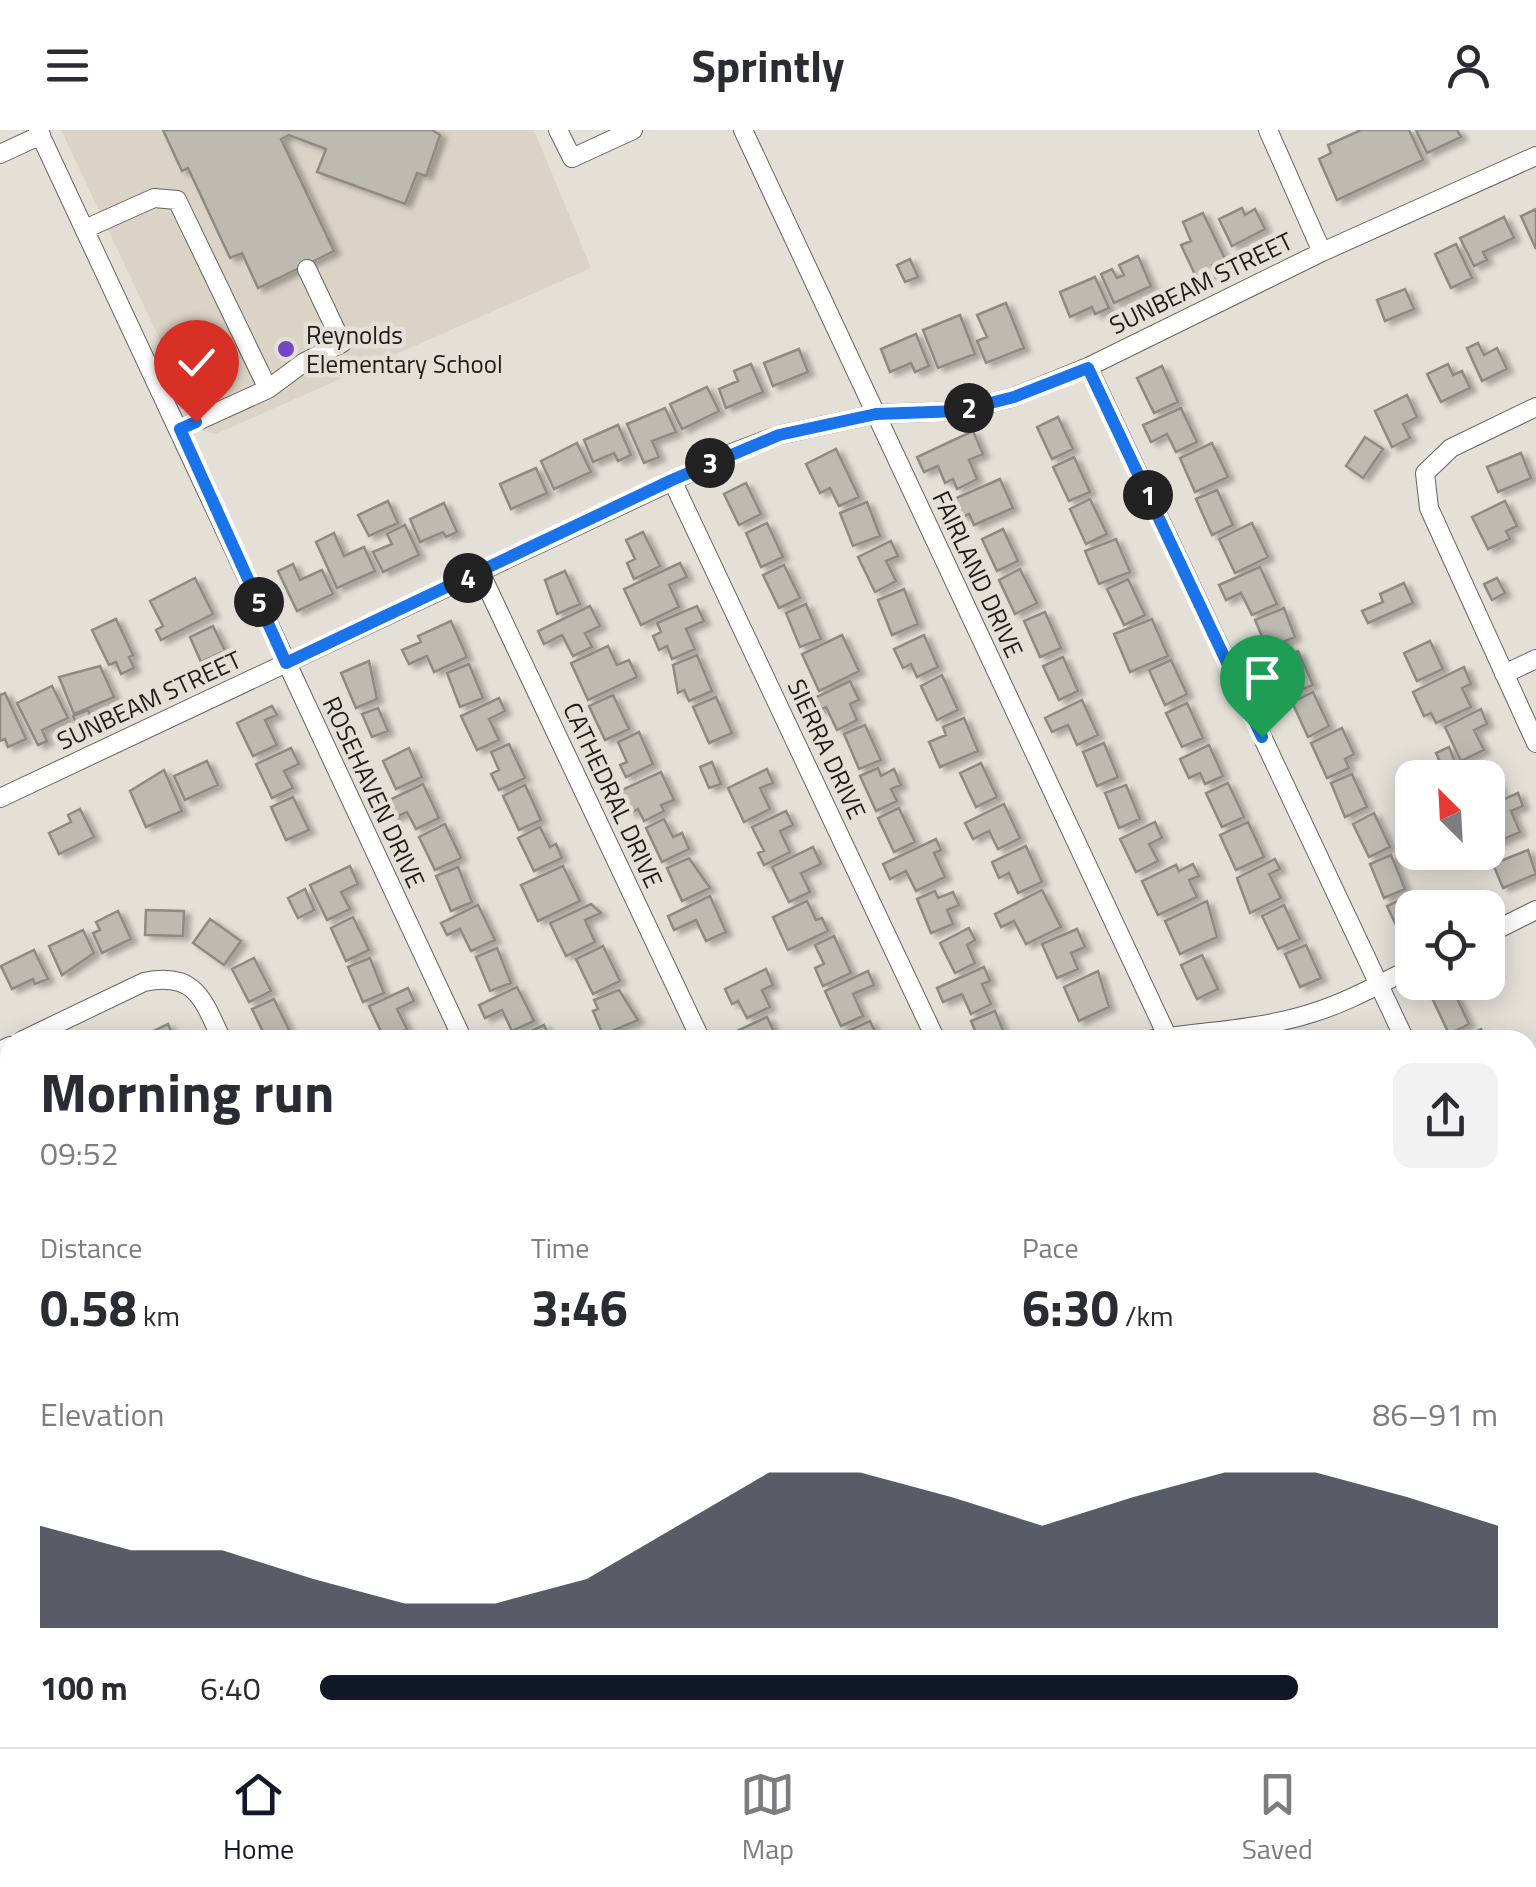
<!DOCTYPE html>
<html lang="en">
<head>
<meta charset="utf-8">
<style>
  :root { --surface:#fff; --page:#f2f2f3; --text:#2b2b33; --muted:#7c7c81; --line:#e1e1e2; --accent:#111827 }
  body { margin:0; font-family:"Titillium Web",sans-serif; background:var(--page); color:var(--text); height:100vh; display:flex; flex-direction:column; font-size:38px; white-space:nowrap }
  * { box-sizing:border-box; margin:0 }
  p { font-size:32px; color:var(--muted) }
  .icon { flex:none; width:55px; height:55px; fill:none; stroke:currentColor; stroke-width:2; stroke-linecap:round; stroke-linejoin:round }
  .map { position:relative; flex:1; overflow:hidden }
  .details { position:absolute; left:0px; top:900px; width:1538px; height:718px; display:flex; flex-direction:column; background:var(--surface); border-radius:30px 30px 0 0; box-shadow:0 5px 25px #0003 }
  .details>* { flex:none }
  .needle { width:65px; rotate:336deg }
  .buttons { position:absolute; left:1395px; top:630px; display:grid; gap:20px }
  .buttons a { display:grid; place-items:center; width:110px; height:110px; border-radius:20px; background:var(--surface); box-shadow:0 5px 25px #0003; font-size:50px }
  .pin { position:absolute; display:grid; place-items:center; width:85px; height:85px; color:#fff; margin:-102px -42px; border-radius:50% 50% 50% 0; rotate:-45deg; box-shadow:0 0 10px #0007 }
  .pin .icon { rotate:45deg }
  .km { position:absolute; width:50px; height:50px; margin:-25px; border-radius:50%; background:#222; color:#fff; font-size:28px; line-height:50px; text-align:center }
  .round { display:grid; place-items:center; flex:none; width:105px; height:105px; border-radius:20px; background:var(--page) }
  .headline { display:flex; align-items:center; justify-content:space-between; height:170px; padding:0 40px }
  h1 { font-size:55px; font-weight:700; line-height:75px }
  .stats { display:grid; grid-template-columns:repeat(3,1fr); gap:15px; height:170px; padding:10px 40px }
  .stats div { display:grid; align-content:center }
  .stats b { font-size:50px; font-weight:700 }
  .stats small { font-size:28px; font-weight:400 }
  .stats p { font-size:28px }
  .chart { height:280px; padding:20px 40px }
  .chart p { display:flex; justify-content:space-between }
  .chart svg { width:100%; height:180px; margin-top:10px; fill:var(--accent); opacity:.7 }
  ul { padding:0 40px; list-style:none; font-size:32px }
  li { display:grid; grid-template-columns:160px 120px 1fr; align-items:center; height:75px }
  li i { height:25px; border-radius:12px; background:var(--accent) }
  header { display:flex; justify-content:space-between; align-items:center; height:130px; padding:0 40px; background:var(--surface); font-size:45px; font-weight:700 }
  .tabs { display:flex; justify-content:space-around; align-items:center; height:140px; border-top:2px solid var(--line); background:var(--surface); font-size:28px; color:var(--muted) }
  .tabs a { display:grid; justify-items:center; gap:5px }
  .tabs .on { color:var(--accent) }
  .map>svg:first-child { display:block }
  .built { fill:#dbd3c5 }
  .building { fill:#bdbab2; stroke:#8e8b84; stroke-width:2.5; filter:url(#shadow) }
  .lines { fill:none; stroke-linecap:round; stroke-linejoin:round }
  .minor-casing { stroke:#67645d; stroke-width:20 }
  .minor { stroke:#fff; stroke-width:18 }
  .route-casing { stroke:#fff; stroke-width:20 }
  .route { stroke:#1a73e8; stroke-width:12 }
  .poi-dot { fill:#714ac3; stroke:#e4e0d8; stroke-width:4 }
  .labels { text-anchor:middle; stroke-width:9; stroke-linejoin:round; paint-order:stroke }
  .street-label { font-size:25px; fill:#1e1c19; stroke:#e4e0d8 }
  .poi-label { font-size:25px; fill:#1e1c19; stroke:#e4e0d8; text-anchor:start }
</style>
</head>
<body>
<header><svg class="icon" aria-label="menu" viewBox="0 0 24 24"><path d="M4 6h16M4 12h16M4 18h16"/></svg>Sprintly<svg class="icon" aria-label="person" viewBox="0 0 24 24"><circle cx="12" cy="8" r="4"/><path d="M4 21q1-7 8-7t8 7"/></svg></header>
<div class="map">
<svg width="1536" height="1617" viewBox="0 0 1536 1617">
  <defs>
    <filter id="shadow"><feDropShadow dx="6" dy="3.5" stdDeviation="2.5" flood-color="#0004"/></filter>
  </defs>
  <rect width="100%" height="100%" fill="#e4e0d8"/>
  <!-- built -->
  <path class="built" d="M61,0H534L591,138L216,304L203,301Z"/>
  <!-- building -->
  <path class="building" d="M163,0H432L440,5L426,46L417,43L405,74L317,42L326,19L289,5L281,9L334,121L258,158L242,123L230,128L188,38L182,41Z
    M1361,0H1409L1423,30L1337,70L1319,29L1331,23L1328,15Z
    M1416,0H1457L1461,7L1427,23Z
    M1242,78L1245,85L1255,79L1265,99L1232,116L1219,89Z
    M1536,79V119L1521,86Z
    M1203,83L1225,129L1212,135L1216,142L1198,151L1181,115L1191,111L1183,92Z
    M1504,87L1514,108L1483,122L1487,130L1474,136L1460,108Z
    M1456,114L1472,148L1451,158L1435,124Z
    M1138,126L1151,156L1114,173L1101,144L1112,139L1117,148L1124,145L1119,135Z
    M910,129L918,147L905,152L897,135Z
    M1095,147L1109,178L1095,184L1092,177L1070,187L1060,162Z
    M1405,159L1414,179L1385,191L1377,170Z
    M1006,173L1024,218L986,233L977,211L987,207L977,185Z
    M960,185L975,224L938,238L923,200Z
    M916,204L929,236L915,242L911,233L890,242L881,219Z
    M1478,213L1484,225L1497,218L1507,239L1482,251L1467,218Z
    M799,219L808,242L773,256L764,233Z
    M751,234L763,262L726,278L719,259L738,251L734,241Z
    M1448,234L1453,245L1462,241L1470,258L1441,272L1427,244Z
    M1162,236L1178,272L1154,283L1137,248Z
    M707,257L719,281L682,299L670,274Z
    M1407,265L1417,287L1403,294L1410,308L1392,317L1375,281Z
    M665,278L676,302L652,311L659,327L644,333L627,294Z
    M1181,278L1197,312L1176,322L1167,304L1151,312L1143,295Z
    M1058,287L1073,319L1052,329L1037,297Z
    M618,295L631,325L618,331L614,323L593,332L584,310Z
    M973,301L983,324L969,330L977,349L957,359L953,349L945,353L938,336L924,342L917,327Z
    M1365,307L1383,319L1363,348L1346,336Z
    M577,313L591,342L554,359L541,331Z
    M1212,313L1228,347L1195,362L1180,328Z
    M836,319L859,367L839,376L830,358L820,363L806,334Z
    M1521,323L1531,348L1498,362L1487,337Z
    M1074,327L1090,362L1069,371L1053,337Z
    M536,338L547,363L511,379L500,354Z
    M1000,349L1013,378L974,395L969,384L962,387L954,369Z
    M746,353L761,384L739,395L724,364Z
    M1217,360L1233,395L1212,405L1196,369Z
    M1090,369L1107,404L1086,414L1070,379Z
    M388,371L398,393L369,406L358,385Z
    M1505,371L1517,396L1506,401L1510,409L1488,419L1472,387Z
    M867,372L880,406L853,416L840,383Z
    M444,373L457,402L446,407L443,402L420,412L410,389Z
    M767,393L783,427L761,437L746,403Z
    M1252,393L1268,427L1235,443L1219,409Z
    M405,395L419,425L383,442L373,422L392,414L387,404Z
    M1003,399L1018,431L997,441L982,409Z
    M643,402L660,436L634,449L627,433L635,429L626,410Z
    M334,403L344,426L364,417L375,441L337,458L316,412Z
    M1116,409L1130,442L1099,454L1085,421Z
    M891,411L898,426L886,431L896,451L875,462L858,427Z
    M680,433L687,447L669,455L679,477L641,495L624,459Z
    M293,434L300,450L322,440L333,464L297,481L278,441Z
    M784,435L800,468L779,478L763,445Z
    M1260,437L1277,474L1252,485L1241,463L1226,470L1219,455Z
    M1020,439L1037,473L1015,484L999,450Z
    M565,441L580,474L557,484L545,450Z
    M195,448L213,484L161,510L156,500L163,496L150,471Z
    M1497,448L1505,463L1492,470L1484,454Z
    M1128,449L1145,485L1124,495L1107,459Z
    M1404,453L1413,473L1368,493L1362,481L1383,472L1380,464Z
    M904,459L918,494L892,505L878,470Z
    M806,474L821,509L800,517L786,483Z
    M590,476L600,496L585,503L592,517L573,526L562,505L544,514L538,501Z
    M697,476L704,491L686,499L695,519L672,529L667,516L659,520L653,506L661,502L657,493Z
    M1284,478L1295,507L1283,512L1286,519L1270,525L1255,490Z
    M1045,482L1061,518L1040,527L1024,491Z
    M116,489L133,525L129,527L134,538L121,544L116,532L109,535L92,500Z
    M1152,489L1168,526L1130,542L1114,504Z
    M451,491L467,527L434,542L427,526L409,534L402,520L421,512L418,506Z
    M213,496L225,521L201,532L190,507Z
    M842,505L859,541L819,561L802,524Z
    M924,505L938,537L917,547L911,534L903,538L894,519Z
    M1430,511L1443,539L1417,551L1404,523Z
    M608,516L617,535L629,530L637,547L588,570L571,533Z
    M1298,521L1313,555L1290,564L1276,530Z
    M697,525L712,561L689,571L684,560L678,563L673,535Z
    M1063,527L1078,561L1059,570L1043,536Z
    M1171,530L1187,564L1165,575L1149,540Z
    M369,531L377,569L356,578L341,543Z
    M469,534L483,568L460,577L447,543Z
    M100,536L114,567L74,584L59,547Z
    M1464,537L1471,554L1462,558L1471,577L1436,593L1431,583L1424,586L1413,562Z
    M942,545L958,580L937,590L921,556Z
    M850,551L859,570L850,574L857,590L837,600L826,577L807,586L802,574Z
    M52,556L68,588L42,600L47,611L38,615L17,573Z
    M1313,562L1329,596L1308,607L1292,572Z
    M5,563L26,609L8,617L5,609L0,611V565Z
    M613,565L629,599L605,610L589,576Z
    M716,567L732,603L709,613L693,577Z
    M499,568L505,581L489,589L499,610L477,620L461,586Z
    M1082,570L1098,605L1077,615L1068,595L1052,602L1045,588Z
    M1187,573L1203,608L1182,617L1166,583Z
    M272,576L277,585L265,590L277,615L253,626L237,593Z
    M378,578L388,601L372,607L362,584Z
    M1481,579L1487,594L1474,600L1484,620L1461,631L1445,597Z
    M88,580L95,596L80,602L73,586Z
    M964,588L978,621L940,637L929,612L946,605L943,597Z
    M865,595L881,630L859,639L844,604Z
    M1342,598L1354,624L1345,629L1349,638L1327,648L1311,613Z
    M639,602L653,634L626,647L620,635L627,632L618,612Z
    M1104,613L1118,647L1097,656L1083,622Z
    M509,614L525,648L499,660L491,644L499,640L491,622Z
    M1209,615L1223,646L1205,654L1200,643L1189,648L1180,629Z
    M1449,617L1456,634L1443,639L1436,623Z
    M291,618L299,634L284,641L293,658L272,668L256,634Z
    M409,618L422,647L396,659L383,631Z
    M207,631L218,655L185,670L174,646Z
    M712,632L721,654L709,658L700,637Z
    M1487,632L1501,661L1488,667V648H1464L1462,644Z
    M981,633L997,667L976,677L960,643Z
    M878,638L881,646L894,639L901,655L891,659L897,671L876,681L860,646Z
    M767,639L773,653L760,658L770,679L744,692L728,658Z
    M164,640L182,681L146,697L130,661Z
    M661,642L674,670L661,675L664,681L644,691L638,679L631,683L625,672L618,675L613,664Z
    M1352,644L1367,677L1345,687L1331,653Z
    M1228,653L1244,687L1222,697L1206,663Z
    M423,654L439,688L416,699L407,682L391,689L383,673Z
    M525,655L541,690L519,700L503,666Z
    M1126,655L1140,689L1119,698L1105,663Z
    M1518,663L1523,676L1511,681L1520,702L1497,712L1488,676Z
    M293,667L309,700L286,710L271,677Z
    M1004,674L1020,708L998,719L989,701L973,709L965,693Z
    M899,678L915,712L894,722L878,688Z
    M80,679L94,707L59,724L49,703L71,692L68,685Z
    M786,681L793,695L780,701L790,722L764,735L758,723L764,721L752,697Z
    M1374,683L1390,717L1369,727L1353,694Z
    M664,689L673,707L682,703L689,719L662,732L646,698Z
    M1155,692L1162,708L1149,714L1158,731L1136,742L1120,709Z
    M1248,692L1264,727L1236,740L1220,705Z
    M445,694L461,728L435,740L419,707Z
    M540,697L550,717L556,714L562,728L534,741L518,708Z
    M936,709L941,720L934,723L945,747L916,761L906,741L890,749L883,734Z
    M1026,716L1042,752L1018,763L1009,743L999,748L992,732Z
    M813,717L821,734L801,743L810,762L789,772L772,737Z
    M1528,720L1536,744L1503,758L1493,734Z
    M1391,725L1405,759L1384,768L1370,734Z
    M689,728L710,758L682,771L667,738Z
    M1275,729L1280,739L1269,744L1281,768L1250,783L1237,748Z
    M1193,734L1199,746L1189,750L1197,767L1158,785L1142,751L1176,735L1179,741Z
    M350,736L358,754L341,762L350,779L327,790L310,755Z
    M563,736L580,771L538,791L521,755Z
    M458,737L472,772L451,781L436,746Z
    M305,759L314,780L298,788L288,768Z
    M1042,760L1061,797L1026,814L1014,791L1001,797L995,784Z
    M935,761L938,768L953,762L959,775L947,780L953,794L931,803L917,769Z
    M710,766L726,802L706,811L696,790L674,800L668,786Z
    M1408,766L1413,778L1412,805L1403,810L1387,776Z
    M807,771L816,790L822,788L828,801L788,820L773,787Z
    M1207,771L1217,807L1180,824L1165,791Z
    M591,774L601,783L585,790L595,812L566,826L550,793Z
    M478,775L495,810L471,821L460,799L447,805L441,793Z
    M1284,775L1300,809L1278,819L1262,786Z
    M146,780L184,781L183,806L145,805Z
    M118,781L131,809L102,823L93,803L100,800L96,792Z
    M353,787L369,820L346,831L331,798Z
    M210,789L241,811L224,835L193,813Z
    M969,798L975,810L967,815L975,833L955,843L940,813Z
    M1077,799L1085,817L1071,823L1078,839L1057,848L1042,814Z
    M83,800L94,823L62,845L49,816Z
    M834,806L851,843L823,856L815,838L824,834L815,815Z
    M1306,815L1321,848L1300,857L1285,824Z
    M603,816L620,851L593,864L576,829Z
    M497,818L511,853L490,861L476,827Z
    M34,820L48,849L35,854L33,849L12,859L1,836Z
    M1202,825L1218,859L1197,869L1181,835Z
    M254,828L271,861L249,872L232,839Z
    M370,828L384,863L363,872L348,837Z
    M984,837L990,851L982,854L991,874L971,884L962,864L943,872L937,858Z
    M766,839L773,855L762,860L770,877L747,888L738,871L732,874L725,859Z
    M868,841L874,855L853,864L863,886L841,896L825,861Z
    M1098,841L1109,877L1079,891L1064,857Z
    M517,857L534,891L512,901L502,880L485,888L479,875Z
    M408,858L414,871L397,879L407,899L385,910L369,876Z
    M619,860L638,890L603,905L593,881L598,879L594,870Z
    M1453,860L1469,894L1449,904L1433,870Z
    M274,869L291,904L267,910L252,879Z
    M995,881L1007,910H979L971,891Z
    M767,887L778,910H728L726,906Z
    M870,891L879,910H853L848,901Z
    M168,894L175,910H140L139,908Z
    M544,895L549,906L519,910L518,907Z
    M1481,899L1487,910H1456Z
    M1533,1026L1536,1066L1528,1069V1029Z
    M0,1081L6,1094L10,1093V1118L0,1123Z
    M10,1216V1252L4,1254L0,1221Z
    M1528,1290L1536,1304V1328L1528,1332Z
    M10,1318V1372L0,1351V1323Z
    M1536,1338V1371L1528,1353V1342Z
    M3,1475L10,1490V1507L0,1512Z
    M1536,1552V1582L1528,1564V1556Z
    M0,1573L10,1595V1608H16L20,1617H0Z
    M275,1608H313L316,1613L279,1617Z
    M596,1608H625L630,1617H600Z
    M974,1608H989L993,1617H953Z
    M1085,1608H1097L1102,1617H1079L1076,1612Z
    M1194,1608H1207L1212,1617H1173Z
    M1311,1608H1335L1339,1617H1316Z
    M1415,1608H1442L1446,1617H1420Z"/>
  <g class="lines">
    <!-- minor casing -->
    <g class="minor-casing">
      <path id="minor" d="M38,0L463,910
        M558,0L572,28L633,0
        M743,0L1169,910
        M1268,0L1322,122
        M0,24L41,5
        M85,99L154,68L177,70L268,259
        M1088,237L1405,910
        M1536,277L1451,318L1425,343L1429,378L1536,613
        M180,299L268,259L303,233L342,213L307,139
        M672,350L936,910
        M480,442L701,910
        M1504,544L1536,529
        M0,668L734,322L779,305L876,284L959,281L1014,267L1088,237L1322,122L1536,26
        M1488,804L1536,780
        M23,910L144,852C196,841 203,870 222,910
        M1149,910C1203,901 1259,900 1312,883C1348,872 1379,854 1412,838
        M0,921L10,916
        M1528,1169L1536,1187
        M0,1173L10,1168
        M0,1425L10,1420
        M550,1608L555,1617
        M793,1608L797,1617
        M1030,1608L1034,1617
        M1263,1608L1268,1617
        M1499,1608L1503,1617
        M128,1617L148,1608"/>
    </g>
    <!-- minor -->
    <use href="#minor" class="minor"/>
  </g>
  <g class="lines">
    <!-- route casing -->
    <g class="route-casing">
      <path id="route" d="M196,292L180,299L286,533L672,350L779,305L876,284L959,281L1014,267L1088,238L1262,607"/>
    </g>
    <!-- route -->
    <use href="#route" class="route"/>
  </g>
  <!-- markers -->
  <circle class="poi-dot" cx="286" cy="219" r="10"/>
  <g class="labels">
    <!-- street labels -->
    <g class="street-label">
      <text transform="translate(1201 153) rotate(-26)" y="9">SUNBEAM STREET</text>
      <text transform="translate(978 444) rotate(65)" y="9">FAIRLAND DRIVE</text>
      <text transform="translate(149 570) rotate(-25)" y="9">SUNBEAM STREET</text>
      <text transform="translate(827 619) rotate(65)" y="9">SIERRA DRIVE</text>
      <text transform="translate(374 662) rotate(65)" y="9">ROSEHAVEN DRIVE</text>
      <text transform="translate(613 665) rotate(65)" y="9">CATHEDRAL DRIVE</text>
    </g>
    <!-- poi labels -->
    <g class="poi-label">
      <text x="306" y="214">Reynolds<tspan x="306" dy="29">Elementary School</tspan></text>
    </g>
  </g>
</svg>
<div class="buttons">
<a><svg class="needle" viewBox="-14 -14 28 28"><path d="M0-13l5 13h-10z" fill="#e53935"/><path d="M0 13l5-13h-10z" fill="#7c7c81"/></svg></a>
<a><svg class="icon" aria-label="locate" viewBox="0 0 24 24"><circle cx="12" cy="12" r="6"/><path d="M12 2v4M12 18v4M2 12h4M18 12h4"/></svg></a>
</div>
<div class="pin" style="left:1262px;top:607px;background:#1e9e55"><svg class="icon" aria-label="arrive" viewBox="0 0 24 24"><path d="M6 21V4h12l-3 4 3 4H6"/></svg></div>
<div class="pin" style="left:196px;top:292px;background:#d93025"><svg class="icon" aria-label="check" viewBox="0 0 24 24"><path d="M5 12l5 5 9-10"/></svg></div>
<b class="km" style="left:1148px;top:365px">1</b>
<b class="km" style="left:969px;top:278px">2</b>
<b class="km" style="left:710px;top:333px">3</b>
<b class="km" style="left:468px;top:448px">4</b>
<b class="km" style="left:259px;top:472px">5</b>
<section class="details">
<div class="headline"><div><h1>Morning run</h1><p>09:52</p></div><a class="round"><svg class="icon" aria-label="share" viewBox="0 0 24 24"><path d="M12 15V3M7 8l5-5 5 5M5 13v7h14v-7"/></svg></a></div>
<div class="stats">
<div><p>Distance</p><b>0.58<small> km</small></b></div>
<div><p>Time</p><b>3:46</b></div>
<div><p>Pace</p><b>6:30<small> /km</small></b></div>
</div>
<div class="chart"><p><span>Elevation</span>86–91 m</p>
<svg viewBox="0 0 160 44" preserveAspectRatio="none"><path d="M0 44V19L10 25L20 25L30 32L40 38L50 38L60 32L70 19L80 6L90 6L100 12L110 19L120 12L130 6L140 6L150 12L160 19V44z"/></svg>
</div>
<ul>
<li><b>100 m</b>6:40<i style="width:83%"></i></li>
</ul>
</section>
</div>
<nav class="tabs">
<a class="on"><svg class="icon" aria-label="home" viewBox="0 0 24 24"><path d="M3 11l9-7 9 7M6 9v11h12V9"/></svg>Home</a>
<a><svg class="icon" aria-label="map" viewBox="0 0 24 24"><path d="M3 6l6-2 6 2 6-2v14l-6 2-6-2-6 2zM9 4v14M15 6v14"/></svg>Map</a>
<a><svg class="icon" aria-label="saved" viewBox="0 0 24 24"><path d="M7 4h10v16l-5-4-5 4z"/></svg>Saved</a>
</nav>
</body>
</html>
